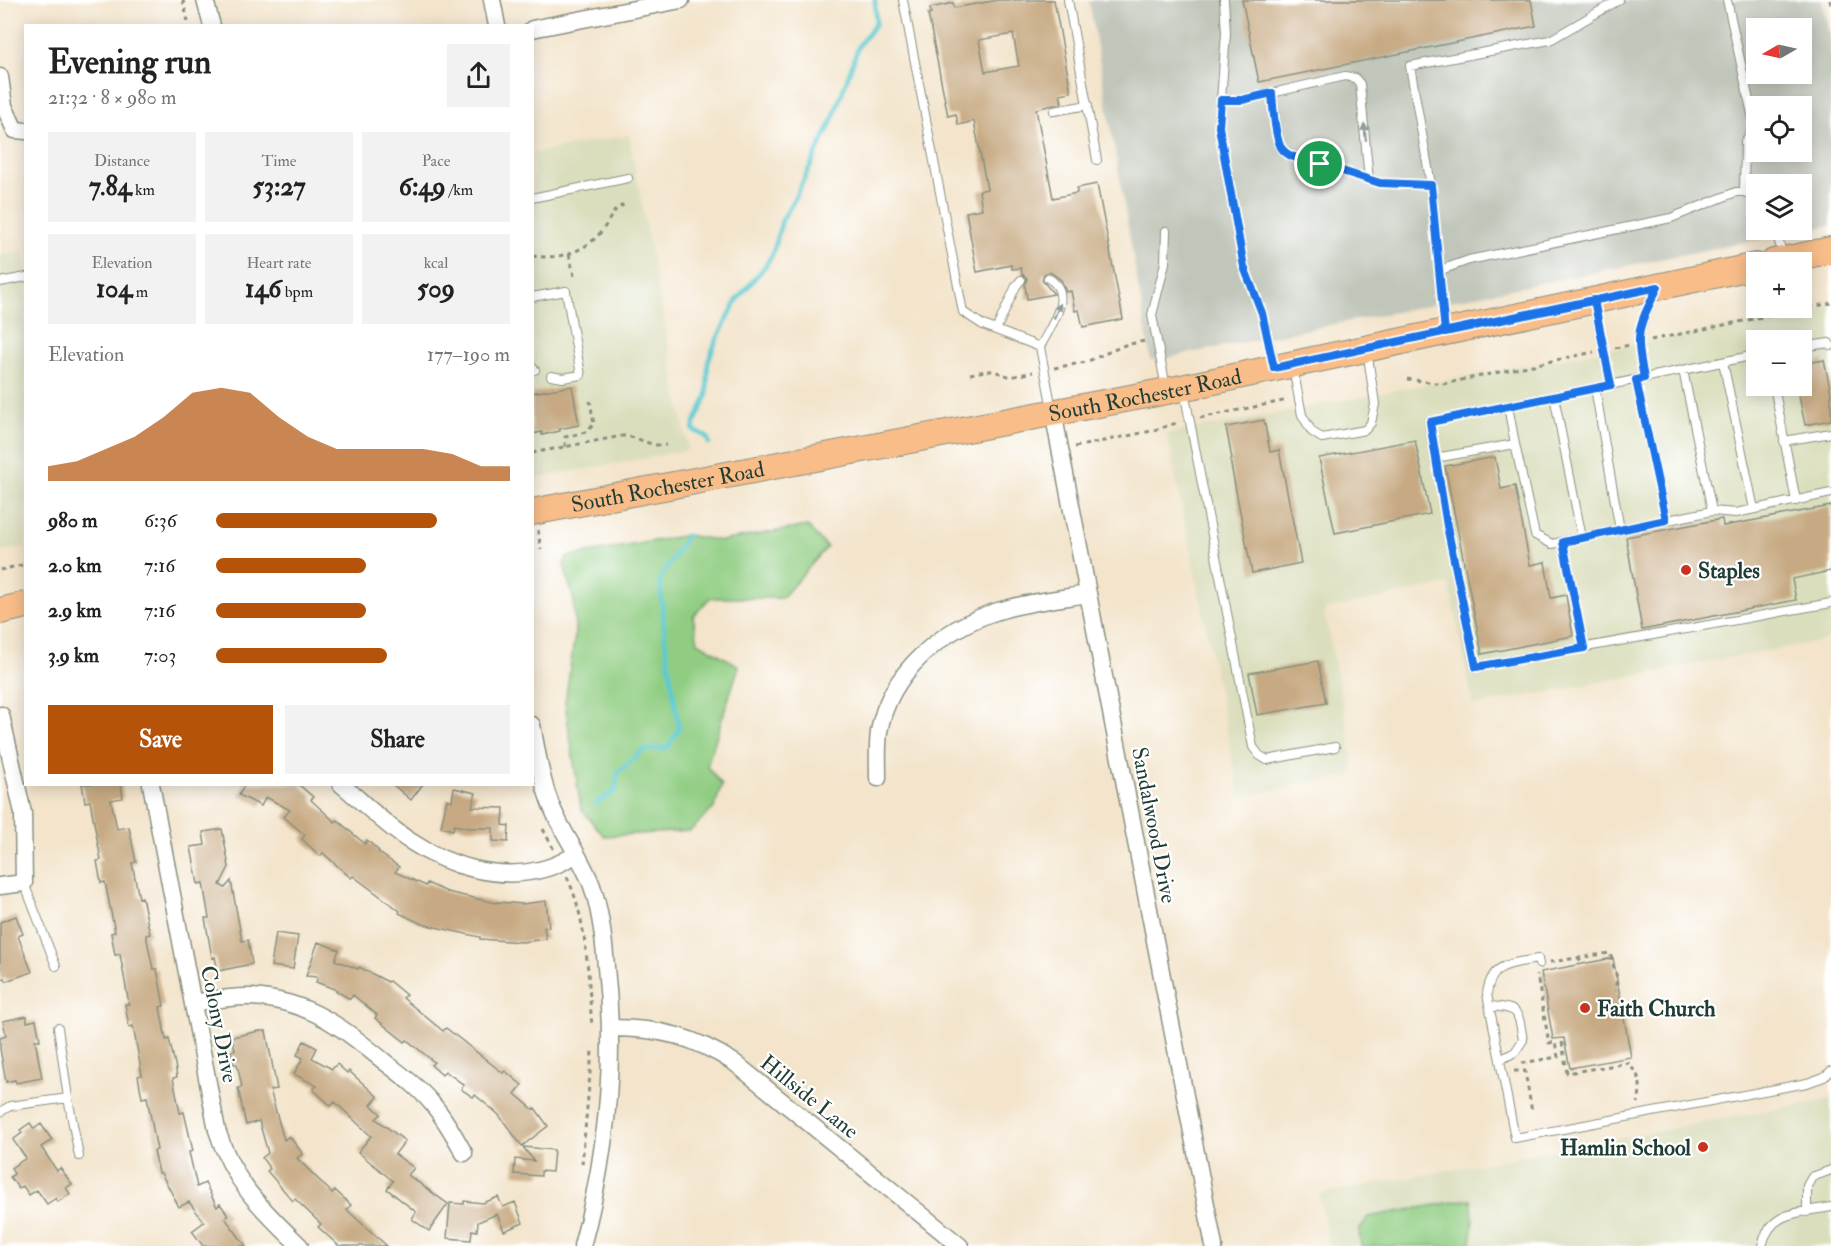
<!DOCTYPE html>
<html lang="en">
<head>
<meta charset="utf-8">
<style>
  :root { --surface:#fff; --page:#f2f2f2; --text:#222; --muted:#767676; --accent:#b45309 }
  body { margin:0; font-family:"IM FELL Double Pica",serif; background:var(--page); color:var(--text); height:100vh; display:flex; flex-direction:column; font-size:22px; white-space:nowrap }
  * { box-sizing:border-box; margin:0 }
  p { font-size:20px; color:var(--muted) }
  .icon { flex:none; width:33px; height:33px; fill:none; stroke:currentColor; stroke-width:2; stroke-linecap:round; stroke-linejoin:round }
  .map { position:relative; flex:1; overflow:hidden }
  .details { position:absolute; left:24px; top:24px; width:510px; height:762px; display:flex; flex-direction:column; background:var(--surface); border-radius:0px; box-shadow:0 3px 15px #0003 }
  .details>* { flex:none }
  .needle { width:39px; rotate:261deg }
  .controls { position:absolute; left:1746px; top:18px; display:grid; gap:12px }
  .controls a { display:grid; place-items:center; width:66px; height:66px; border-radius:0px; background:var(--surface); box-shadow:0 3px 15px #0003; font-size:30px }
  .pin { position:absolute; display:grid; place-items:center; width:51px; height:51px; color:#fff; margin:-26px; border:3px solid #fff; border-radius:50%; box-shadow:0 2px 6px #0007 }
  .round { display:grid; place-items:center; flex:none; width:63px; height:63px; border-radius:0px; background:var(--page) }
  .overview { display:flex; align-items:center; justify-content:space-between; height:102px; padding:0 24px }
  h1 { font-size:33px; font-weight:700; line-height:45px }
  .figures { display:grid; grid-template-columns:repeat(3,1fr); gap:9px; height:102px; padding:6px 24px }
  .figures div { display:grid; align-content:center; border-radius:0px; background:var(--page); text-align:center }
  .figures b { font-size:26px; font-weight:700 }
  .figures small { font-size:16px; font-weight:400 }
  .figures p { font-size:16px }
  .chart { height:168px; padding:12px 24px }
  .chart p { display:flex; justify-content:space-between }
  .chart svg { width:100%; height:108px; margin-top:6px; fill:var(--accent); opacity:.7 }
  .primary-button { display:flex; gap:12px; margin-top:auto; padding:12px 24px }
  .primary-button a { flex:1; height:69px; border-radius:0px; background:var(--accent); color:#fff; font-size:24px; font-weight:700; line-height:69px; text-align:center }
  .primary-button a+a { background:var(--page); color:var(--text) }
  ul { padding:0 24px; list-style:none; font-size:20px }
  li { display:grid; grid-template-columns:96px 72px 1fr; align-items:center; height:45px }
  li i { height:15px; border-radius:8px; background:var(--accent) }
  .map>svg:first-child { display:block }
  .built { fill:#dbdebd; fill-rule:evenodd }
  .industrial { fill:#c1c6ba; fill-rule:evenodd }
  .green { fill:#90cd82; stroke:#58855b; stroke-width:1.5 }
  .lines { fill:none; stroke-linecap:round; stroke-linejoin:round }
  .stream { stroke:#5ccad0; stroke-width:4.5 }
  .building { fill:#c7aa83; fill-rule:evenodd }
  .service-casing { stroke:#899080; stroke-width:10 }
  .minor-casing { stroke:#899080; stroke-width:19 }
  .primary-casing { stroke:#899080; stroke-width:28 }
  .path { stroke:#899080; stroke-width:3; stroke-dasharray:4.5 4.5; stroke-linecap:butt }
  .service { stroke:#fff; stroke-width:8 }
  .minor { stroke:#fff; stroke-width:16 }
  .primary { stroke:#f8bd89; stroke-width:26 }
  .oneway { fill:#8f9e9a }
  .route-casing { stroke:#fff; stroke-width:12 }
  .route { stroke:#1a73e8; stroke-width:8 }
  .poi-dot { fill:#c8321e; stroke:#fff; stroke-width:2 }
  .labels { text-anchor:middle; stroke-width:4.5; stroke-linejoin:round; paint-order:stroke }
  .street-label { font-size:22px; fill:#1f3d34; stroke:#fff }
  .poi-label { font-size:22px; font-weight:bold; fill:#1f3d34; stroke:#fff; text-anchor:start }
</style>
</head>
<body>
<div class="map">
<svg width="1831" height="1246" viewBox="0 0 1831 1246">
  <rect width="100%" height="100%" fill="#fff"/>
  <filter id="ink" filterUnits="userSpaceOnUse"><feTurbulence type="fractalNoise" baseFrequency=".0167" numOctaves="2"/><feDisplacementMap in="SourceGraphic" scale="12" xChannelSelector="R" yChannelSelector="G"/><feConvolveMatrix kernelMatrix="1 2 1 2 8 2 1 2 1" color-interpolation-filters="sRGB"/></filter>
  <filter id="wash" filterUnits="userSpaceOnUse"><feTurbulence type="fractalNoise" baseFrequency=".008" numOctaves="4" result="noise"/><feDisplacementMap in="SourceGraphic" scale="24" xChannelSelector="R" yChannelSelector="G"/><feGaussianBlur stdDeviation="1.35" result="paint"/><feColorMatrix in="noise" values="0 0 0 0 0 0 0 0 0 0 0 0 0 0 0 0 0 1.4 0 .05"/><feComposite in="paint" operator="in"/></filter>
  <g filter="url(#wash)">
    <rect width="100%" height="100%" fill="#f3e4cb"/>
    <!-- built -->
    <path class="built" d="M629,135L688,450L533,479V153Z
      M25,250V547L0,552V255Z
      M1831,307V639L1473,706L1449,584L1324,610L1348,729L1354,774L1240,797L1167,434ZM1756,340H1802V386H1756Z
      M1831,1099V1246H1329L1319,1194Z"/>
    <!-- industrial -->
    <path class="industrial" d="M1089,0H1822L1831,44V225L1151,361ZM1756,28H1802V74H1756ZM1756,106H1802V152H1756ZM1756,184H1802V230H1756Z"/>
    <!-- green -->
    <path class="green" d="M807,526L827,547L782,598H710L693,616L698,642L739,666L707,766L722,785L714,808L690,831L604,836L581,809L565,703L575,635L574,601L564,565L567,557L687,535L721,541Z
      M1471,1199L1473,1217L1471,1246H1361L1359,1230L1368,1217Z"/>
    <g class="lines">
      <!-- stream -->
      <path class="stream" d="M709,443L707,437L693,430L694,424L707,396L708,362L715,343L737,300L766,265L773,253L782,220L792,204L832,121L859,45L876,23L875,0
        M596,803L615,791L618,772L643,750L667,748L679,729L665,640L660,579L687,535"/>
    </g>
    <g id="blocks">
      <!-- building -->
      <path class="building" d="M998,0H1054L1071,92L1060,94L1062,103L1036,109L1053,198L1077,193V188L1097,184L1123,319L1083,327L1079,310L1075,311L1071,291L1066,292L1061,280L1050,272L1044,274L1042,280L1054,294L1027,299L1025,286L1027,278L1022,274L1021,268L1012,269L1011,265L977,272L966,212L982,209L979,191L987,189L974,121L958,125L956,114L948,116L928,14L931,13L930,8L953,3L954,8ZM1013,34L1019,66L985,72L979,40Z
        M1242,0H1531L1536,26L1259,82Z
        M1824,360L1831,393V420L1805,425L1797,386H1802V364Z
        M572,386L579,425L559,429L560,431L542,435V432L532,434V393Z
        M1264,420L1270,452L1279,450L1301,563L1252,573L1230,460L1232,459L1226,427Z
        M1415,440L1430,514L1335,533L1319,458Z
        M1495,457L1501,489L1515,486L1530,565L1545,562L1551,598L1566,595L1573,636L1482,654L1445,466Z
        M1831,506V571L1792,579L1796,600L1642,630L1626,537L1722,519L1723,526Z
        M1318,661L1326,703L1257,715L1249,673Z
        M82,784H121L123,798L111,800L117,829L129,827L136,862L132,863L139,898L142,897L150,934L146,935L153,969H157L164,1006L160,1007L166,1040L169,1039L175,1064L177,1077L173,1078L180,1113L184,1112L193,1151L189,1152L197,1187L205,1183L217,1207L220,1204L228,1215L225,1218L246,1246H203L192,1231L204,1222L189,1202L179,1207L161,1173H159L154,1151L157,1150L147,1097L142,1098L138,1076L142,1075L133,1026L129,1027L125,1004H129L120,954L115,955L111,933L115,932L105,882L101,883L97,861L101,860L90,801L85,802Z
        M242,784H298L313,797L311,800L335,822L337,820L365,844L367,840L379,851L378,852L399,867L395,872L426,886L427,883L447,892L496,903L497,902L522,904L546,901L549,927H544L546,939L522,942L480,939V937L422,924L399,913L400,911L353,876L351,878L323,853L320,856L302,839L305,835L284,817L290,810L266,797L261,806L239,795L244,786Z
        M392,784H423L411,800Z
        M454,788L476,793L472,807L504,808L503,825L509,826L508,842L493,841V828H468L454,825L453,830L441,827L447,799L452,801Z
        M222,829L229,867L220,885L225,888L231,881L242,941L248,940L252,964L218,971L215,957L212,958L205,918H209L203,883L198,884L191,847L205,845L203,832Z
        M16,916L23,934L18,936L32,972L6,981L5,978L0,980V922Z
        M276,933L298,936L293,969L271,966Z
        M318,942L339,950L335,960L358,969L359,967L388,982L389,981L406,995L403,998L443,1031L446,1028L503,1073L505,1071L522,1085L515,1094L533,1109L535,1108L548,1126L522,1146L498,1114L475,1095L473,1097L461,1089L464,1085L445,1071L442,1075L431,1065L434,1062L407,1040L405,1042L375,1018L377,1015L353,995L350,999L336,991L337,990L316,982L318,977L306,976Z
        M1613,958L1631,1057L1570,1068L1564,1038L1553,1039L1541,972Z
        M27,1016V1022L36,1020L40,1040H35L42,1078L16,1083L15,1080L6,1082L0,1049V1038L6,1036L3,1021Z
        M259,1031H266L277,1089L270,1090L284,1140L289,1136L303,1154L297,1158L332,1193L335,1190L351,1205L347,1210L387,1246H339L318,1227L321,1224L295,1199L293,1201L267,1171L270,1169L262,1158L268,1153L259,1121L246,1125L238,1088L242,1087L237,1064H234L231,1051L235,1050L232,1037Z
        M304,1041L317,1048L312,1058L332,1069L337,1064L347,1073L349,1071L378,1097L371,1105L381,1114L376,1119L405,1141L395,1154L414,1168L408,1175L448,1204L429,1231L412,1219L416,1212L387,1189L393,1181L358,1152L371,1136L335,1102L331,1106L313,1089L317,1086L294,1074L303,1058L297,1055Z
        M30,1123L34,1129L41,1124L52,1140L41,1147L57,1171L60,1168L72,1184L66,1188L70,1194L58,1202L56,1198L47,1204L37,1190L29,1195L23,1186L19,1189L10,1177L14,1174L11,1168L26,1158L13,1140L22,1133L20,1130Z
        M523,1147L554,1150L552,1172L541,1171V1176L514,1174L515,1159L534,1161Z
        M498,1197L503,1207L515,1202L523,1223L504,1231L497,1214L478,1222L477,1231L472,1230L471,1240L447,1238L450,1203L464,1204V1201L483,1203Z"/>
    </g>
  </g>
  <g filter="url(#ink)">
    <use href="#blocks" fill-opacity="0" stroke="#899080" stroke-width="1.5"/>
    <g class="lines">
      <!-- service casing -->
      <g class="service-casing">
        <path id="service" d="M903,0L963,312L983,325L1040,347L1052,409
          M1068,0L1097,160
          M1224,0L1226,33L1219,127L1244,267L1262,313L1274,364
          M1727,0L1755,128L1745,141L1744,192
          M1272,93L1278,140L1283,150L1294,156L1380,183L1431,185
          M1221,100H1242L1345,76L1355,78L1360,84L1369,180
          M1054,111L1088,105
          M532,198L628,178
          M1776,230L1783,257
          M1166,231L1165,263L1152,315L1166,388
          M1438,271L1469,260L1671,218L1736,192H1744L1756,198
          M0,282L26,277
          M532,297L566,291L581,375L563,378L551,376
          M1594,304L1611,385
          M1445,328L1431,185L1410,66L1550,40L1619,0
          M996,330L1016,286L1021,280
          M1040,347C1050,327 1076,294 1048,278
          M1802,347L1829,343L1831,346
          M1756,355L1429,422L1447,526L1475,667L1831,603
          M1723,362L1754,509
          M532,367L535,370
          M1293,368L1302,415L1312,432L1322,438L1365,430L1371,423L1375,404L1367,350
          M1683,370L1712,511
          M1644,378C1636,336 1636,332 1655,293
          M1636,380L1666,520
          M1774,386L1796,501
          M1595,388L1620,530
          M1184,391L1253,747L1259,755L1267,760L1335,747
          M1554,396L1582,538
          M1508,406L1515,444
          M1784,441L1831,433
          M1435,458L1515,444L1535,535L1552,544L1712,511L1736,513L1831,493
          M1563,542L1584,648
          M24,883L56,966
          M1539,964L1538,959C1511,964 1491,962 1487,994L1515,1138L1807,1083L1824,1077L1831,1071
          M1490,1006C1521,1008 1518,1012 1523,1040L1515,1052L1500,1060
          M58,1028L68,1098L79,1156
          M0,1112L10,1106L68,1098
          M1807,1212V1186L1812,1177L1831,1170
          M1762,1246C1770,1210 1800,1213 1831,1207"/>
      </g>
      <!-- minor casing -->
      <g class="minor-casing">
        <path id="minor" d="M205,0L212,26
          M492,0L497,26
          M532,29L681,0
          M0,77L4,106L15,130L26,131
          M1053,412L1214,1246
          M532,725C537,752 541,780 551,805C562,833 582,858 592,886C601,912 604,940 606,967C616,1061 607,1155 582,1246
          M878,778C878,762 877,748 879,732C889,672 943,628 998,611C1026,602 1058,599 1088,594
          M151,784L217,1130C234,1184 261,1208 300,1246
          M341,784C364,803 385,825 410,841C449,867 501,882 547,868C557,865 567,860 576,854
          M0,886L24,883L23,813L1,715
          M193,1003C212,1000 232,996 252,997C310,1001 343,1028 386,1063C403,1076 421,1089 434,1106C446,1120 455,1137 464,1153
          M610,1028C660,1028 693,1036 735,1063L960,1246"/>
      </g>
      <!-- primary casing -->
      <g class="primary-casing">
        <g id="primary">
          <path d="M1774,262L1831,250"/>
          <path id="s1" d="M532,512L1167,391L1756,266"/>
          <path d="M0,611L26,605"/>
        </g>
      </g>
      <!-- path -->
      <path class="path" d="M183,0L189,26
        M1830,0L1831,5
        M569,254L575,280
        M532,256C560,260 587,252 604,228C611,218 613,208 626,204
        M1651,340L1831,303
        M1615,348L1630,345
        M1054,368L1086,362L1125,345L1145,341
        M970,374L985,371H994L1011,377L1033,372
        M1407,379L1443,384L1594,352
        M1200,418L1288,400
        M565,447V437L586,432L594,424L590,401
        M1075,447L1151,431L1180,422
        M532,453L622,436C639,436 648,447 666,445
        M538,530L541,550
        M0,570L26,564
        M543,829L554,850
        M567,877C588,921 588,979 592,1027
        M1579,957L1581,964
        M1550,962L1610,953L1617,978L1615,991
        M1562,1042L1567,1073L1628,1063C1641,1078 1642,1082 1638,1103
        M1522,1063L1558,1057L1555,1042L1549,1043L1537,975
        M1514,1071H1525L1532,1112
        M582,1164L592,1051"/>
      <!-- service -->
      <use href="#service" class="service"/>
      <!-- minor -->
      <use href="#minor" class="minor"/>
      <!-- primary -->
      <use href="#primary" class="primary"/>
    </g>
    <!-- one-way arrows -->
    <defs><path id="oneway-solid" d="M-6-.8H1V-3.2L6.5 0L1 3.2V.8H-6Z" transform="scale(1.5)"/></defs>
    <g class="oneway">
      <use href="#oneway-solid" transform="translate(1365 132) rotate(-96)"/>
      <use href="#oneway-solid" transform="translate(1057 311) rotate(-67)"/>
    </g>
  </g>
  <g class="lines" filter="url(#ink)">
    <!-- route casing -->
    <g class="route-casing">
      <path id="route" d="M1320,164C1309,161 1291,159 1283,150C1275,142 1273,106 1272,93L1242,100H1221L1219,127L1244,267L1262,313L1274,368L1594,300L1611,385L1430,422L1447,526L1476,667L1584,648L1563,542L1666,520L1636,380L1644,378C1635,332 1637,329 1658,287L1445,332L1431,185L1380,183L1320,164"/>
    </g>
    <!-- route -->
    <use href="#route" class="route"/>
  </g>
  <!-- markers -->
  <g class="poi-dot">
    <circle cx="1686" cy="570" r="6"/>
    <circle cx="1585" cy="1008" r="6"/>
    <circle cx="1703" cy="1147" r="6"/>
  </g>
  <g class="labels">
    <!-- street labels -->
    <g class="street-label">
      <text dy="8" stroke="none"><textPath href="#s1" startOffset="624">South Rochester Road</textPath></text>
      <text dy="8" stroke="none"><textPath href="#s1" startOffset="138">South Rochester Road</textPath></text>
      <text transform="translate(1155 825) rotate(79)" y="8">Sandalwood Drive</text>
      <text transform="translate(220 1024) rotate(79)" y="8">Colony Drive</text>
      <text transform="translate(810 1096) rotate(39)" y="8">Hillside Lane</text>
    </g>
    <!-- poi labels -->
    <g class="poi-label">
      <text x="1698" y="578">Staples</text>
      <text x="1597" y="1016">Faith Church</text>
      <text x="1691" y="1155" text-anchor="end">Hamlin School</text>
    </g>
  </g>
</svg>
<div class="controls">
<a><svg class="needle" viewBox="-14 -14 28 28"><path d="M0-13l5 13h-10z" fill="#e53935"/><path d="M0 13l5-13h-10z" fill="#767676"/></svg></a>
<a><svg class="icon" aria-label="locate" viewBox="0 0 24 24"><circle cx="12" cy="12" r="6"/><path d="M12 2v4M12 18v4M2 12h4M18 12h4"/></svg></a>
<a><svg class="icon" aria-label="layers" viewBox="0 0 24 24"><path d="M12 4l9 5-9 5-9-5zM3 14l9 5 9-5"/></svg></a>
<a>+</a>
<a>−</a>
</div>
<div class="pin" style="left:1320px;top:164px;background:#1e9e55"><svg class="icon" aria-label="arrive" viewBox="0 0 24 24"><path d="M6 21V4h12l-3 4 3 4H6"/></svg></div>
<section class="details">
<div class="overview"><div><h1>Evening run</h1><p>21:32 · 8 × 980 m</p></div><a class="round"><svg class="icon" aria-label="share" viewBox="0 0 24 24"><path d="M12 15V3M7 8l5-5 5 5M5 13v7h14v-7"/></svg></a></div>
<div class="figures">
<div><p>Distance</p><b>7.84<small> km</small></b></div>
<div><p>Time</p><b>53:27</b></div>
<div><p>Pace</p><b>6:49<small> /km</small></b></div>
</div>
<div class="figures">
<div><p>Elevation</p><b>104<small> m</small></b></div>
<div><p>Heart rate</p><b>146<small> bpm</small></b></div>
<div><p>kcal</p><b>509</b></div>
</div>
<div class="chart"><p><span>Elevation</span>177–190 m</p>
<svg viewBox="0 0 160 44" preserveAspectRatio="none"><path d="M0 44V38L10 36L20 31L30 26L40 18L50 8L60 6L70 8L80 18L90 26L100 31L110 31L120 31L130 31L140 33L150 38L160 38V44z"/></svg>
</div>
<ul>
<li><b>980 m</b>6:36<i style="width:75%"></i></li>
<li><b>2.0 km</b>7:16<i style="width:51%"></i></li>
<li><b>2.9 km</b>7:16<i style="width:51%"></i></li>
<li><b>3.9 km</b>7:03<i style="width:58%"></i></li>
</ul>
<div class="primary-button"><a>Save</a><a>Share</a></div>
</section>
</div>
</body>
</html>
